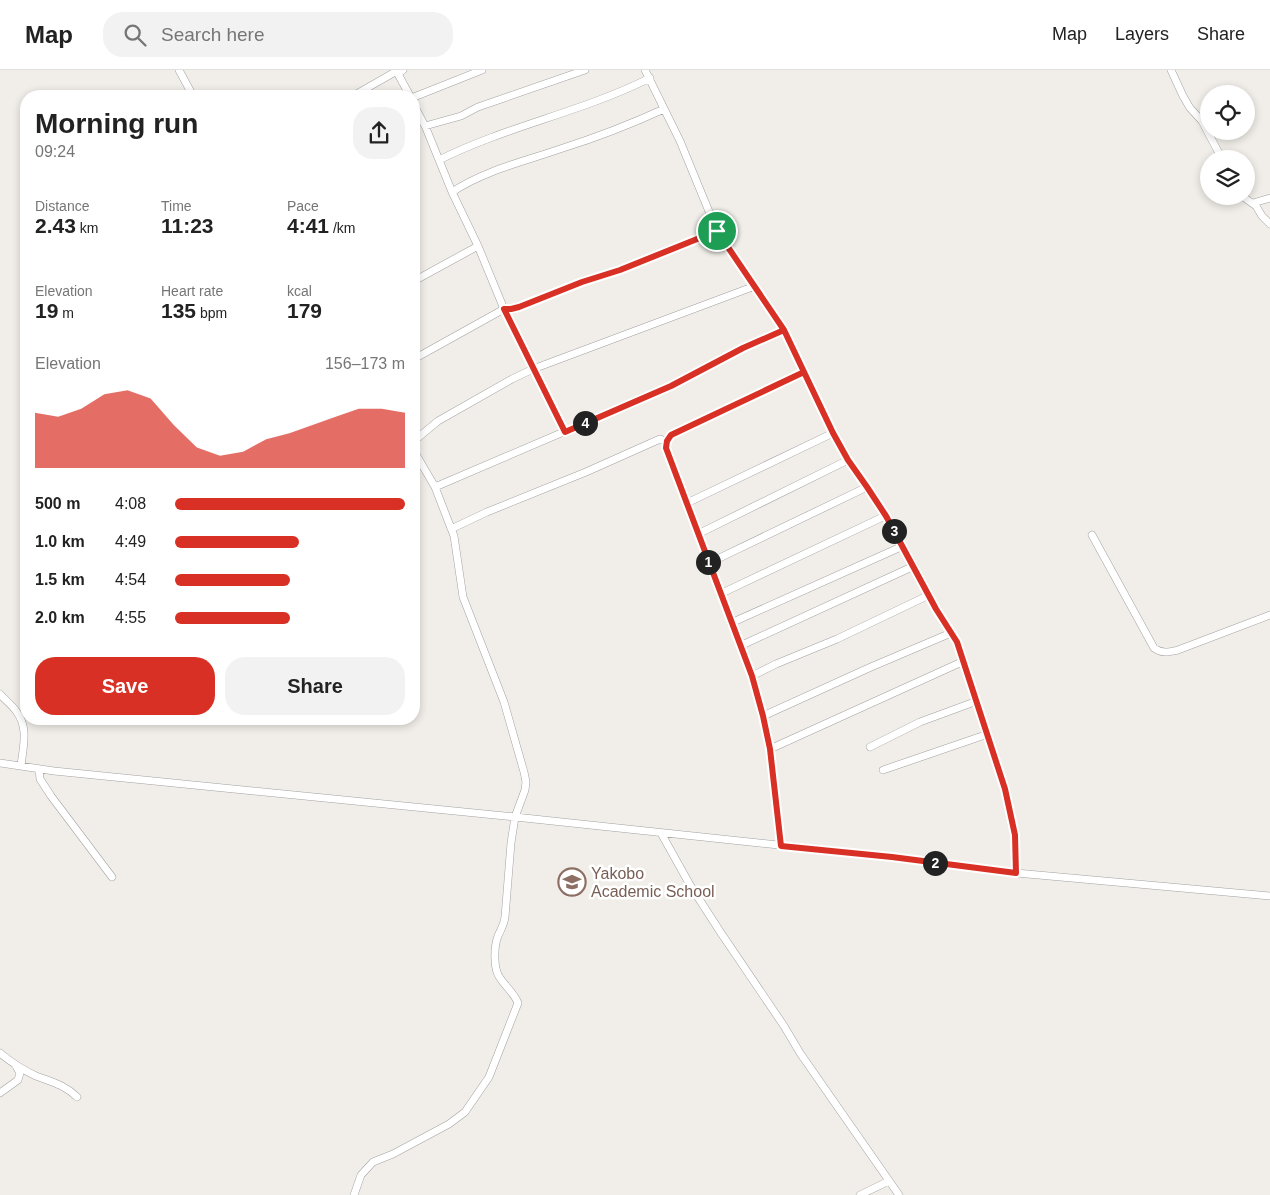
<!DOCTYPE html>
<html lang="en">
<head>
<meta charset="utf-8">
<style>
  :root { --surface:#fff; --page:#f2f2f2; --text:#222; --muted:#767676; --line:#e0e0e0; --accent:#d93025 }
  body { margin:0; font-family:Arial,sans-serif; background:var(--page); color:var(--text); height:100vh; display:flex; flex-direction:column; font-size:19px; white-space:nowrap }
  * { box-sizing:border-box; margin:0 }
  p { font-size:16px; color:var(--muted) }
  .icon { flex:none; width:28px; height:28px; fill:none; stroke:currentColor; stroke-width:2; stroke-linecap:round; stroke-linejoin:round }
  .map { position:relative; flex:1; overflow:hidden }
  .sheet { position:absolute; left:20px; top:20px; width:400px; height:635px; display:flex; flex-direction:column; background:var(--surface); border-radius:20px; box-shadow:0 2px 8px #0003 }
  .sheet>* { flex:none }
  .tools { position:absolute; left:1200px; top:15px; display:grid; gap:10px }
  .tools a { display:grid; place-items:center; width:55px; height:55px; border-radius:50%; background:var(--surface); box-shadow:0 2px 8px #0003; font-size:25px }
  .pin { position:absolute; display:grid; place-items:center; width:42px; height:42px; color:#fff; margin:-21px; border:2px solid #fff; border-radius:50%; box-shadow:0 1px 5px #0007 }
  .km { position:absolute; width:25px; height:25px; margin:-12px; border-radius:50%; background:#222; color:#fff; font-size:14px; line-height:25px; text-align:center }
  .round { display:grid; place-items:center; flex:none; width:52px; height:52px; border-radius:20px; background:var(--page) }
  .summary { display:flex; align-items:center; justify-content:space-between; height:85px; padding:0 15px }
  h1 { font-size:28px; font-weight:700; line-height:38px }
  .stats { display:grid; grid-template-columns:repeat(3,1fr); gap:8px; height:85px; padding:5px 15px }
  .stats div { display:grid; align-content:center }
  .stats b { font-size:21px; font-weight:700 }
  .stats small { font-size:14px; font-weight:400 }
  .stats p { font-size:14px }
  .chart { height:140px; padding:10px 15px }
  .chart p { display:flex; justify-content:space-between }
  .chart svg { width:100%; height:90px; margin-top:5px; fill:var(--accent); opacity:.7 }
  .action { display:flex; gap:10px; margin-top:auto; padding:10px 15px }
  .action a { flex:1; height:58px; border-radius:20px; background:var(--accent); color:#fff; font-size:20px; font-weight:700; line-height:58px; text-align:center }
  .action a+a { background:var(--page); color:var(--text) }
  ul { padding:0 15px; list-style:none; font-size:16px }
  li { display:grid; grid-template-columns:80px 60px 1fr; align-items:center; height:38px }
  li i { height:12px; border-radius:6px; background:var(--accent) }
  header { display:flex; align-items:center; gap:30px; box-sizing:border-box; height:70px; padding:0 25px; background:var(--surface); border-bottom:1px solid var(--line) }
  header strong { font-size:24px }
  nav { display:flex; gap:28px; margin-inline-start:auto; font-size:18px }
  .search { width:350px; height:45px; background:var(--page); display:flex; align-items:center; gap:12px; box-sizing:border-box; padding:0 18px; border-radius:20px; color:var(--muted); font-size:19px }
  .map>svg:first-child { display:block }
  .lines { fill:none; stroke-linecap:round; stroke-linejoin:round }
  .minor-casing { stroke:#a2a2a2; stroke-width:8 }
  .minor { stroke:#fff; stroke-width:7 }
  .route-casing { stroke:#fff; stroke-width:10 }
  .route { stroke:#d93025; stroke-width:6 }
  .labels { text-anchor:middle; stroke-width:5; stroke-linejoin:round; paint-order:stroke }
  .education-label { font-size:16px; fill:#785e54; stroke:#fff; text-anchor:start }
</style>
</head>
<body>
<header>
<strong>Map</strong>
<div class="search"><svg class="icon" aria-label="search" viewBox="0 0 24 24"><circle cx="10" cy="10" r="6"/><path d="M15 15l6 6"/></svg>Search here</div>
<nav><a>Map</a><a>Layers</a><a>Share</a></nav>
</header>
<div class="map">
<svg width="1270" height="1125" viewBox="0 0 1270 1125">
  <rect width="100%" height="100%" fill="#f1eee9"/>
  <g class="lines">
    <!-- minor casing -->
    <g class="minor-casing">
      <path id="minor" d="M179,0L193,26
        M645,0L680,71L717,161L784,260L833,363L848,390L876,430L903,476L936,539L957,572L1005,719L1015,765L1016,803
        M1171,0L1183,26L1190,38L1202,51L1222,89
        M398,4L410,26
        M353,26L395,2L398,4L403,0
        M414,27L482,0
        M414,35L426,58L452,122L478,176L504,239L565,362
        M425,56L461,46L478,37L585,0
        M439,90C507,56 582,42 650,8
        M452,122C485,100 526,91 563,78C598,67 631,54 664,39
        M1242,126L1256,136L1262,146L1270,154
        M1253,133L1270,128
        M414,211L478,176
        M414,289L504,239H511L519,237L582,212L620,200L717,161
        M414,371L438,351L512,309L533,299L755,216
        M435,417L671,316L743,278L784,260
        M687,433L833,363
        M451,459L487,442L586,402L660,369L667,371
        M698,464L848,390
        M1092,465L1154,578C1162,584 1169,582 1178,580L1270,545
        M709,493L867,417
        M720,524L885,446
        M731,553L903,476
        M740,576L914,496
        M752,606L776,594L837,569L929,525
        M0,624C5,630 12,635 16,641C29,657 23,677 21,696
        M763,646L871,597L951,563
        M870,677L920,652L977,631
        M770,679L964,591
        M0,693L54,701L515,747L892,787L1016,803L1270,826
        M39,699L40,709L51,726L112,807
        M883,700L988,664
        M661,763L690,815L721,863L784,956L800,983L899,1125
        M781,776L770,679L763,646L752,606L666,378L667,371L671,365L804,302
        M0,983C11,992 23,1000 36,1006C52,1012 65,1015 77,1027
        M0,1023L18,1010L20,1003L16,996
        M354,1125L361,1105L373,1092L393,1084L449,1054L465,1042L489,1007L518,933C514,923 506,917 500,908C493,899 494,876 498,866C501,859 504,855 505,847L511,773L515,747L525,720L526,712L524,702L504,632L463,527L454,466L435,417L414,381
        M860,1125L889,1111"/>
    </g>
    <!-- minor -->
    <use href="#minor" class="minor"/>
  </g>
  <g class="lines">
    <!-- route casing -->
    <g class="route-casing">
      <path id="route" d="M717,161L784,260L804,302L671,365L667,371L666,378L752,606L763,646L770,679L781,776L892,787L1016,803L1015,765L1005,719L957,572L936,539L886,446L867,417L848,390L833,363L784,260L743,278L671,316L565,362L504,239H511L519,237L582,212L620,200L717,161"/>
    </g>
    <!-- route -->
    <use href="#route" class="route"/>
  </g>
  <!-- icons -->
  <defs>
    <g id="school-ring" transform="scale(1.4375)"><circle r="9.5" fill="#fff" stroke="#8d6e63" stroke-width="1.5"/><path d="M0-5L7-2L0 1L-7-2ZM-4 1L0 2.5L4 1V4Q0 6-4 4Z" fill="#8d6e63"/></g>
  </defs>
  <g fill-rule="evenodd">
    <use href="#school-ring" x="572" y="812"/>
  </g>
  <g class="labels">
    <!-- education labels -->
    <g class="education-label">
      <text x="591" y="809">Yakobo<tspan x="591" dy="18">Academic School</tspan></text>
    </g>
  </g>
</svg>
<div class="tools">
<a><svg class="icon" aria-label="locate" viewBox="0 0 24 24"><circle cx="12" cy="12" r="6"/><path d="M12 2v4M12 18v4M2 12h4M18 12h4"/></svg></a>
<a><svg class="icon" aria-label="layers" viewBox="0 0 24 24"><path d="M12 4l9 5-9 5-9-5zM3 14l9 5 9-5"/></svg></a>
</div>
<div class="pin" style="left:717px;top:161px;background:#1e9e55"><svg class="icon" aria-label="arrive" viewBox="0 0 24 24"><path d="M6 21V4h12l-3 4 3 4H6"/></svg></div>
<b class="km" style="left:708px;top:492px">1</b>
<b class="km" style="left:935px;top:793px">2</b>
<b class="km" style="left:894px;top:461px">3</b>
<b class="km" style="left:585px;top:353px">4</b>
<section class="sheet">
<div class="summary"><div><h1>Morning run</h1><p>09:24</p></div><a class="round"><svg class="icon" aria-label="share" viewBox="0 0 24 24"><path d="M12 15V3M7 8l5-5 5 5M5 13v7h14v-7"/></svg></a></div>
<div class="stats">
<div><p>Distance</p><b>2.43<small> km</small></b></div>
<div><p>Time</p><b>11:23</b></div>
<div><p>Pace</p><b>4:41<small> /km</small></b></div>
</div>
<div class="stats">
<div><p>Elevation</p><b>19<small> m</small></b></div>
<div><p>Heart rate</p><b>135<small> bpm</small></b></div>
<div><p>kcal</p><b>179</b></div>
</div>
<div class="chart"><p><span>Elevation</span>156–173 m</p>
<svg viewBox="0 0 160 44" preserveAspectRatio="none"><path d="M0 44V17L10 19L20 15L30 8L40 6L50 10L60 23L70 34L80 38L90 36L100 30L110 27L120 23L130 19L140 15L150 15L160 17V44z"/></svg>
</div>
<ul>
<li><b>500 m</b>4:08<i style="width:100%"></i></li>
<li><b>1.0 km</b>4:49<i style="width:54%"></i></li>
<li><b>1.5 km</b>4:54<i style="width:50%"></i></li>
<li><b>2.0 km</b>4:55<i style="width:50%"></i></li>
</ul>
<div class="action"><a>Save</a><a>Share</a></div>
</section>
</div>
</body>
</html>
